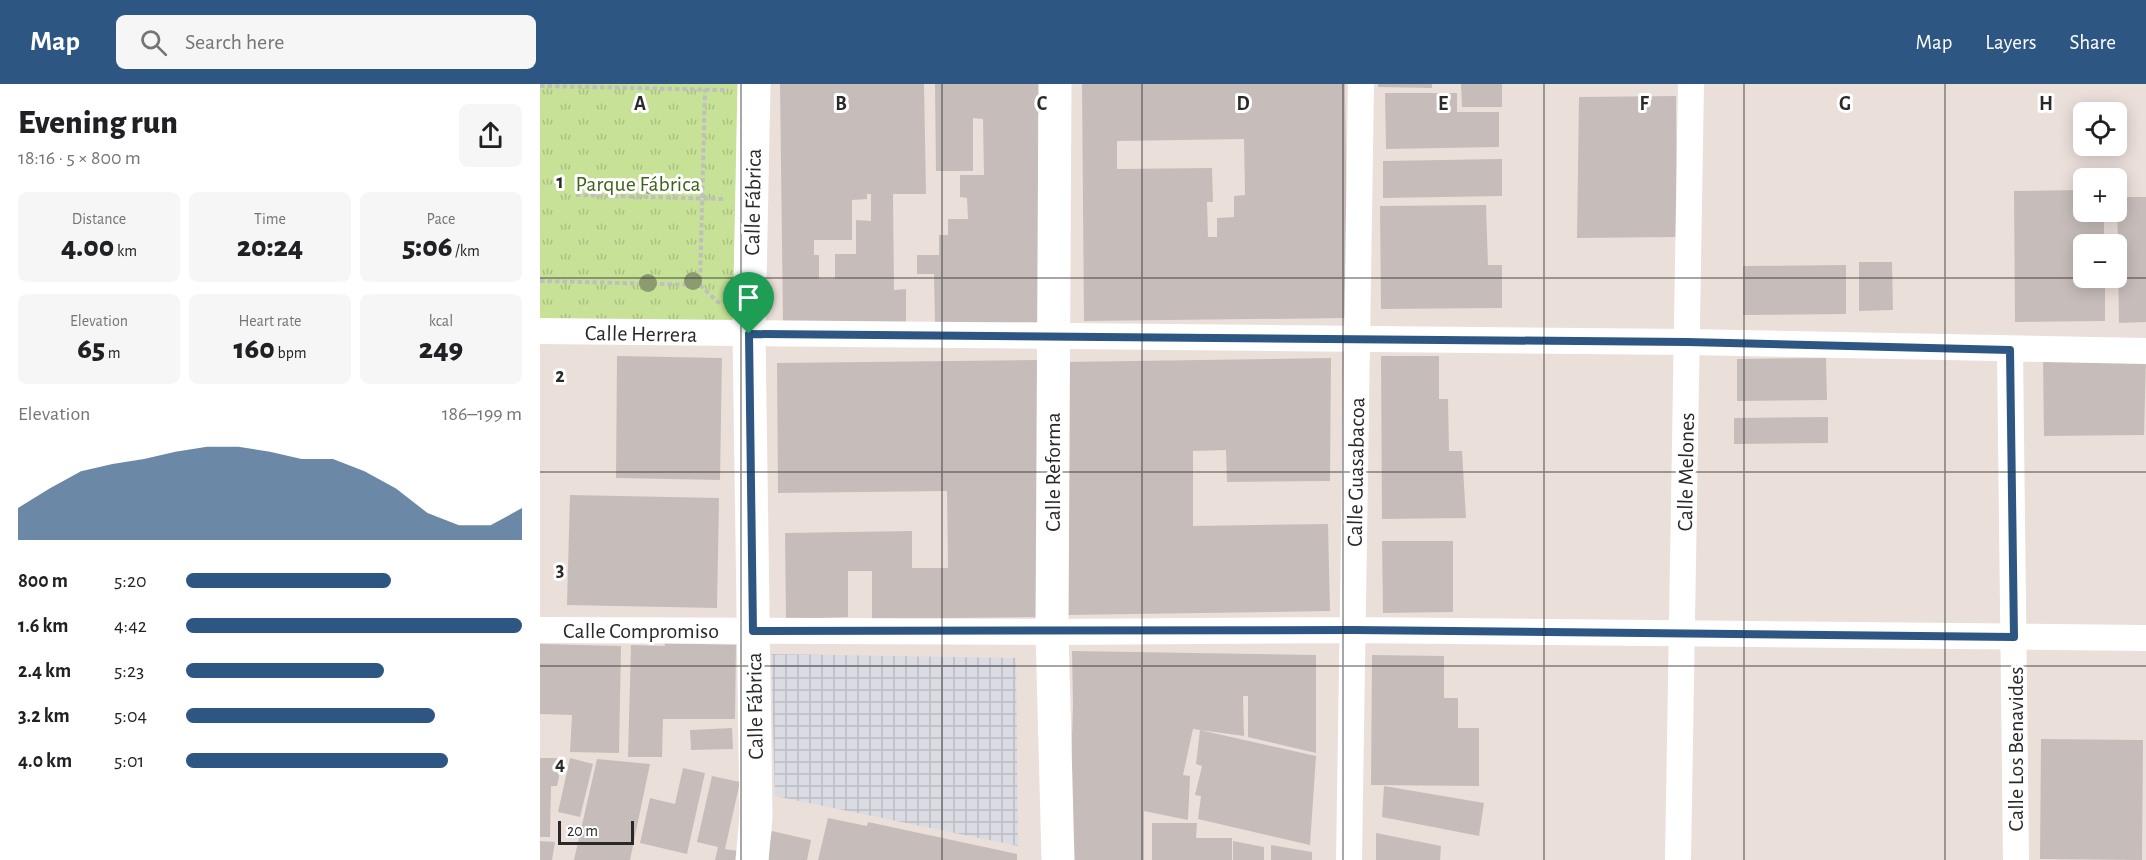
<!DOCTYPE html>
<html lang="en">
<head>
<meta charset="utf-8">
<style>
  :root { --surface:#fff; --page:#f6f6f6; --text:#202124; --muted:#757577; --accent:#2d5782 }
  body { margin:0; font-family:"Alegreya Sans",sans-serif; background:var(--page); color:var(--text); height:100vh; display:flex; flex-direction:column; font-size:22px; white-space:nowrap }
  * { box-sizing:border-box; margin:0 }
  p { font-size:20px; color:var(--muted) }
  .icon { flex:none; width:33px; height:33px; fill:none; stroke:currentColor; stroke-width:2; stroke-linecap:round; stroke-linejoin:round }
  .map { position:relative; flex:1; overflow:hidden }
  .drawer { display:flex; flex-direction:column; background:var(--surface); width:540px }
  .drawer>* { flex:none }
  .controls { position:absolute; left:1533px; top:18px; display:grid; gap:12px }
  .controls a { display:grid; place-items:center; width:54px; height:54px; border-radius:9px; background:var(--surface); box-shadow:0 3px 15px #0003; font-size:30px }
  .scale { position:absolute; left:18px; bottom:15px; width:76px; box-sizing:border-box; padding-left:6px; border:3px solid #292929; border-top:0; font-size:16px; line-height:21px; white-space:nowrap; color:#292929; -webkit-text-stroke:4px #fff; paint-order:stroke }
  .pin { position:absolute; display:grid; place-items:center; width:51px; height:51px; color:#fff; margin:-62px -26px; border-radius:50% 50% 50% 0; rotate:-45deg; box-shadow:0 0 6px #0007 }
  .pin .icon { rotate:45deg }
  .round { display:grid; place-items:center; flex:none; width:63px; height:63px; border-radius:9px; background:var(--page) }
  .head { display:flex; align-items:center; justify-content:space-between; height:102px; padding:0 18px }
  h1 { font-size:33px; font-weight:800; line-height:45px }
  .stats { display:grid; grid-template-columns:repeat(3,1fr); gap:9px; height:102px; padding:6px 18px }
  .stats div { display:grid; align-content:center; border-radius:9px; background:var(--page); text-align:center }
  .stats b { font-size:30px; font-weight:800 }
  .stats small { font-size:16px; font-weight:400 }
  .stats p { font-size:16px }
  .chart { height:168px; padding:12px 18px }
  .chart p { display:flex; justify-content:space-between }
  .chart svg { width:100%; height:108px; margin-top:6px; fill:var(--accent); opacity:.7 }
  ul { padding:0 18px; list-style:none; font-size:20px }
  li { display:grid; grid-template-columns:96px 72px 1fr; align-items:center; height:45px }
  li i { height:15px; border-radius:8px; background:var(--accent) }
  header { display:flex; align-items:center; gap:36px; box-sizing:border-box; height:84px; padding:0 30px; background:var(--accent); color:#fff }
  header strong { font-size:28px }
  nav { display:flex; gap:33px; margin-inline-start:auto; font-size:21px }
  .search { width:420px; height:54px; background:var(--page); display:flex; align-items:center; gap:15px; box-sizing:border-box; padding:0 21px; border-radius:9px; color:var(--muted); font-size:22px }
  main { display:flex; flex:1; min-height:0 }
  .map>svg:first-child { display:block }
  .industrial { fill:url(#industrial-grid) }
  .park { fill:url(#park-tufts) }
  .building { fill:#c6bdba; fill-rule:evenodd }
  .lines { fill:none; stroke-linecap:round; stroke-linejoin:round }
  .path { stroke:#bfbfbf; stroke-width:4; stroke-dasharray:4.5 3; stroke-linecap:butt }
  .street { stroke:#fff; stroke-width:26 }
  .secondary { stroke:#fff; stroke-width:33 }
  .tree { fill:#8d9b71 }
  .route-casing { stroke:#fff; stroke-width:12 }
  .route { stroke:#2d5782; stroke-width:8 }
  .grid { fill:none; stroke:#292929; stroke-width:1.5; stroke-opacity:0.55 }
  .labels { text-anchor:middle; stroke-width:6; stroke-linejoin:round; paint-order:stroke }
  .park-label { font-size:22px; fill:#40631b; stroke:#fff }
  .street-label { font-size:22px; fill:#292929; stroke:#fff }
  .grid-label { font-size:20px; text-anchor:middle; font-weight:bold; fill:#292929; stroke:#fff; stroke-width:6; stroke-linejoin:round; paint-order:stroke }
</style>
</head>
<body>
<header>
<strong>Map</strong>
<div class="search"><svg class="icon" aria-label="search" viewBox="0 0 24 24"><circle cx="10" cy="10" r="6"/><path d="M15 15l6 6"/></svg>Search here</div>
<nav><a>Map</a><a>Layers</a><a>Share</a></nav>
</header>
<main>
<section class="drawer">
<div class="head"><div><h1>Evening run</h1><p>18:16 · 5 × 800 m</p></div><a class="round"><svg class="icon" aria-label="share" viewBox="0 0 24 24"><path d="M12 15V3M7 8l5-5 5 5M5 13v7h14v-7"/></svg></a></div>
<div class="stats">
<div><p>Distance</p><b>4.00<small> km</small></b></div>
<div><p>Time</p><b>20:24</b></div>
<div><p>Pace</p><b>5:06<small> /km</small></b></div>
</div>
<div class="stats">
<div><p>Elevation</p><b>65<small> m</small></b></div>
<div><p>Heart rate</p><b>160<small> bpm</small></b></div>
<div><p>kcal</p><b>249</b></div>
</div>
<div class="chart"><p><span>Elevation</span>186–199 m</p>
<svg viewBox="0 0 160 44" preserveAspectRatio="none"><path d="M0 44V31L10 23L20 16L30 13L40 11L50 8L60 6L70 6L80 8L90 11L100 11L110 16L120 23L130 33L140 38L150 38L160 31V44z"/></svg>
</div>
<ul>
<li><b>800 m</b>5:20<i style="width:61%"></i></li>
<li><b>1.6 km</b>4:42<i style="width:100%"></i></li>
<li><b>2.4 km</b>5:23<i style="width:59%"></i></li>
<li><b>3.2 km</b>5:04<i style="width:74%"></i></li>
<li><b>4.0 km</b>5:01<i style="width:78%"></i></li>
</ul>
</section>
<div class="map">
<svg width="1606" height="776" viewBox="0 0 1606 776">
  <defs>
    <pattern id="industrial-grid" width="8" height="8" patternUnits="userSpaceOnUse" patternTransform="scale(1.5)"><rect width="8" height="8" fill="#dbdbe3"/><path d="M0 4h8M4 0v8" fill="none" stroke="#bcbcc3"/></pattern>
    <pattern id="park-tufts" width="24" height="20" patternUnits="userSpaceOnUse" patternTransform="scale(1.5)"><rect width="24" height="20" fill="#c7e197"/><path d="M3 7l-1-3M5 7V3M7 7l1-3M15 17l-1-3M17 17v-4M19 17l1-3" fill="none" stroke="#abc182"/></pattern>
  </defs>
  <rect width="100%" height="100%" fill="#ebdfda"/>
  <!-- industrial -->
  <path class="industrial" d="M231,570L476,574L478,762L235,712Z"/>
  <!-- park -->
  <path class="park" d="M0,0H198L193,242L0,238Z"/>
  <!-- building -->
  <path class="building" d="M240,0H384L386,110H353L354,206L366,205V238L243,239ZM327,110H331V137L316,136V170H295V195H279V171H274V156H312V116L327,115Z
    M395,0H500L501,34H498L500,238L395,239L394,190H377V171H399V151H408V135H428L427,114L420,113V91H444L443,35L433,34V87H396Z
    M542,0H805L808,234L544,237ZM704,55L705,111L694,112V133L677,134V153H668L667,118H673L672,84L577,85V57Z
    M838,0H892V4L838,3Z
    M921,0H962V23H922Z
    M845,9H917V28H959V63L846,65Z
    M1136,12L1137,153L1037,154L1039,13Z
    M962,75V112L843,114V77Z
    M1544,106V128H1564V160H1544V194H1565V237L1475,238L1474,107Z
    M1577,113H1606V238L1579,239Z
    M946,121L948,181H962V224L841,225L840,122Z
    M1319,178H1352L1353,226L1319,227Z
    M1306,181V230L1203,231V182Z
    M77,272L182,274L180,396L76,394Z
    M841,272H899V315H908L909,367H922L926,434L842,435Z
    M1606,273L1604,351L1504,352L1503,275Z
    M791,274L790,397L687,398L686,366L653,367V442L788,440L790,527L526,531L523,278Z
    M1286,274L1287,316L1197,317V275Z
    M498,276L501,533L332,535V487H308V533L246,535L245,449L372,447V484H408L407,407L238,409L237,279Z
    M1288,333V359L1194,360V334Z
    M30,411L179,414L177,524L27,521Z
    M842,457H913V528L843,529Z
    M124,559L196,561L195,635H123L122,673H88L91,561L125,562Z
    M0,560L81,562L79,669L30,668L32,631L0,630Z
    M532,567L776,571V669L708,653V612H703L704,652L653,645L643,691L650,692L648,736L604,727V776H528L533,621Z
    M832,571L904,572V614H918V644H939V702L831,701Z
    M192,644L193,665L151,666L150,646Z
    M660,646L776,672L770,761L658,735L661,712L655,711L662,682L656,680Z
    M1501,655L1603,656L1602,776L1500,775Z
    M0,674H23L17,702H11L10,753H0Z
    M30,674L53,680L40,733L18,728Z
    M57,675L110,680L90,776H34Z
    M143,684L165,689L147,770L100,759L110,714L135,720Z
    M172,692L200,698L185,765L198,767L196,776H175L178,763L157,758Z
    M844,702L944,719L939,752L842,733Z
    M288,734L327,742L328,738L477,770V776H278Z
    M612,739H657L656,754H692V776H612Z
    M232,747L271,756L267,776H225Z
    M836,749L901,762L900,776H836Z
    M0,757L15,758L12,776H0Z
    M693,757L724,763V776H693Z
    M731,761L772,768V776H731Z"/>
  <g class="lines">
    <!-- path -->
    <path class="path" d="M0,2L185,6
      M36,111L185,115
      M0,197L160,201L165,5
      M160,201L181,221"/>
    <!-- street -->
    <path class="street" d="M0,247L1147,258L1606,267
      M1470,266L1476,776
      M0,546L512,548L813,546L1606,554
      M809,776L821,0
      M1138,776L1151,0"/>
    <!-- secondary -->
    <path class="secondary" d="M515,0L512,548L518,776
      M212,776L216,733L209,250L214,0"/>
  </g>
  <!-- trees -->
  <g class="tree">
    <circle cx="109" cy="101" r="9"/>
    <circle cx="153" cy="197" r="9"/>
    <circle cx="108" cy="199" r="9"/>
  </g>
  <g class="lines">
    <!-- route casing -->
    <g class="route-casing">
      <path id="route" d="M209,250L1147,258L1470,266L1474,553L813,546L213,547Z"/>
    </g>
    <!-- route -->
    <use href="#route" class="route"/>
  </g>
  <!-- grid -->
  <path class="grid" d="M201,0V776M402,0V776M602,0V776M803,0V776M1004,0V776M1204,0V776M1405,0V776M0,194H1606M0,388H1606M0,582H1606"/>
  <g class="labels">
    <!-- park labels -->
    <g class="park-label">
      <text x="98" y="107">Parque Fábrica</text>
    </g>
    <!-- street labels -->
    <g class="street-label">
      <text transform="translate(212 118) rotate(-89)" y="8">Calle Fábrica</text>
      <text transform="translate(101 249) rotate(1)" y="8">Calle Herrera</text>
      <text transform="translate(512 388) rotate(-90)" y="8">Calle Reforma</text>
      <text transform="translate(815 388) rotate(-89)" y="8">Calle Guasabacoa</text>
      <text transform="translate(1145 388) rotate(-89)" y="8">Calle Melones</text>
      <text x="101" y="554">Calle Compromiso</text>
      <text transform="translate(214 622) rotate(-91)" y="8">Calle Fábrica</text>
      <text transform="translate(1475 665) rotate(-90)" y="8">Calle Los Benavides</text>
    </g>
  </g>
  <g class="grid-label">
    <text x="100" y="26">A</text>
    <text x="301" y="26">B</text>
    <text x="502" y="26">C</text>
    <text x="703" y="26">D</text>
    <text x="903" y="26">E</text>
    <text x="1104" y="26">F</text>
    <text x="1305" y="26">G</text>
    <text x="1506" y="26">H</text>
    <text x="20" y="104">1</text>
    <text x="20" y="298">2</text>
    <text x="20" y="492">3</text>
    <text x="20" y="686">4</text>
  </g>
</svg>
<div class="controls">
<a><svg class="icon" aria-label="locate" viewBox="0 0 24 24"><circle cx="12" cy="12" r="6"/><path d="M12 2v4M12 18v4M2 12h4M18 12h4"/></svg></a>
<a>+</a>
<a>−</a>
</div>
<div class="scale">20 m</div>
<div class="pin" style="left:209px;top:250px;background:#1e9e55"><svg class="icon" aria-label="arrive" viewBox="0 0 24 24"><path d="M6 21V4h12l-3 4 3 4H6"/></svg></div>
</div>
</main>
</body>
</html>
